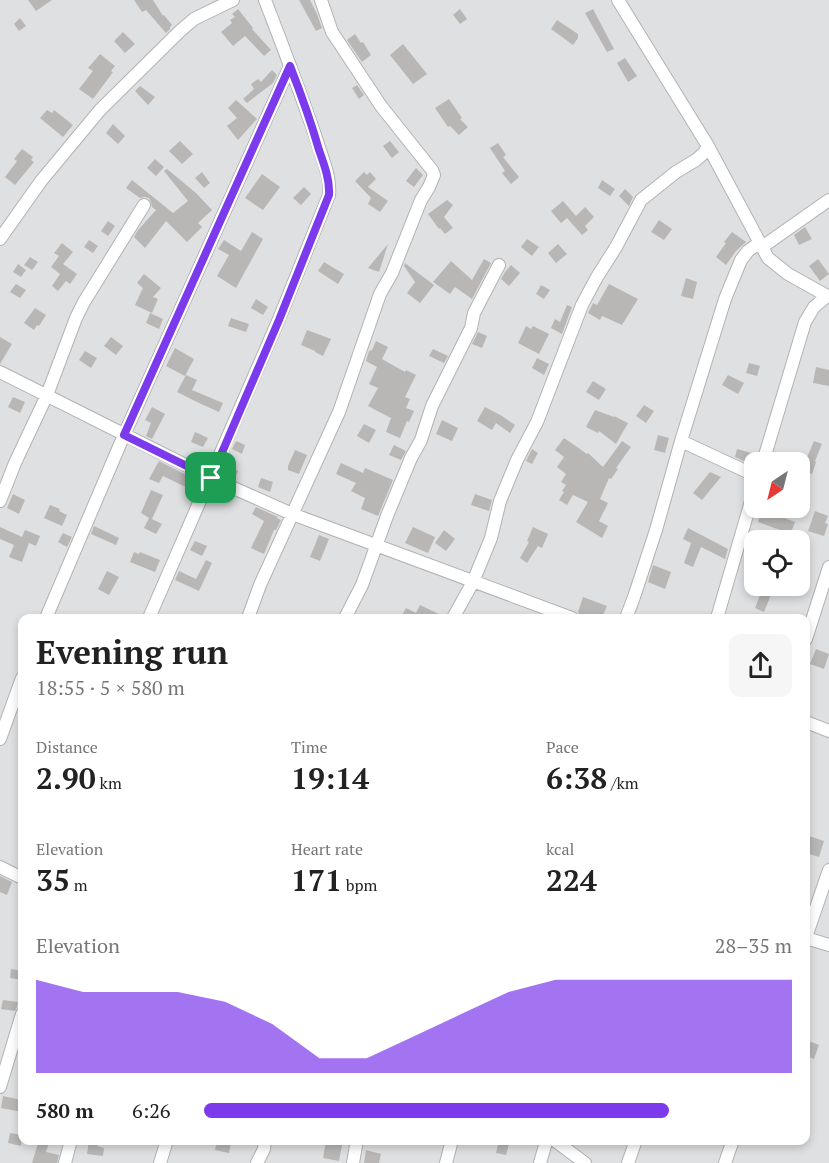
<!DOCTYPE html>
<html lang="en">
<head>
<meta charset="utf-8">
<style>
  :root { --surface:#fff; --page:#f6f6f6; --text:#222; --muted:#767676; --accent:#7c3aed }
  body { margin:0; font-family:"PT Serif",serif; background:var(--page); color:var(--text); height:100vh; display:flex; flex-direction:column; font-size:22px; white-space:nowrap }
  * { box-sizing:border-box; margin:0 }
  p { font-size:20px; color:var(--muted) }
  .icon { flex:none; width:33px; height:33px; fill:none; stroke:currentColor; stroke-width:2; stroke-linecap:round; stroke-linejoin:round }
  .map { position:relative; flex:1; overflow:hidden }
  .drawer { position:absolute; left:18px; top:614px; width:792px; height:531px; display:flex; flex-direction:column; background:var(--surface); border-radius:12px; box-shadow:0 3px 9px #0003 }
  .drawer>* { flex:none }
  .needle { width:39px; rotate:215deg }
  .tools { position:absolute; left:744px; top:452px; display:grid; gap:12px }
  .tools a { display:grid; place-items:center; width:66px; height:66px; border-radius:12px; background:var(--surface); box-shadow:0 3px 9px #0003; font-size:30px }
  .pin { position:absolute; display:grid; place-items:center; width:51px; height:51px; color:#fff; margin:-26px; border-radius:12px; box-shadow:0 3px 9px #0006 }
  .round { display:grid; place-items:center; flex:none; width:63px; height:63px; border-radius:12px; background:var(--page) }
  .headline { display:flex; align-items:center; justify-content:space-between; height:102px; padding:0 18px }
  h1 { font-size:33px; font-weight:700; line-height:45px }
  .stats { display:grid; grid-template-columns:repeat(3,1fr); gap:9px; height:102px; padding:6px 18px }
  .stats div { display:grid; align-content:center }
  .stats b { font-size:30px; font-weight:700 }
  .stats small { font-size:16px; font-weight:400 }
  .stats p { font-size:16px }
  .chart { height:168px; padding:12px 18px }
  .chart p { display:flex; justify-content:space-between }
  .chart svg { width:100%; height:108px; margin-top:6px; fill:var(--accent); opacity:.7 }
  ul { padding:0 18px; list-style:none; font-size:20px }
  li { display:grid; grid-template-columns:96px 72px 1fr; align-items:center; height:45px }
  li i { height:15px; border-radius:8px; background:var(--accent) }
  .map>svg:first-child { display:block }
  .building { fill:#b9b7b6 }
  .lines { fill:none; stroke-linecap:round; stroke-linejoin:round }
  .minor-casing { stroke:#b1b2b3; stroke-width:14 }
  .minor { stroke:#fff; stroke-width:12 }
  .route-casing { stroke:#fff; stroke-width:12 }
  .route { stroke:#7c3aed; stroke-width:8 }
</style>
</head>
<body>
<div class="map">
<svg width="829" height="1163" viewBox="0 0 829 1163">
  <rect width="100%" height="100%" fill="#dfe0e2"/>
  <!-- building -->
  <path class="building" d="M28,0H52L36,11Z
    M134,0H153L163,16L164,15L172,25L170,27V29L166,33L146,10L142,12Z
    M299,0H310L317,14L322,28L316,31Z
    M238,9L253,28L252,29L271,50L264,56L245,36L233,46L221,32L232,23L230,20L235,17L232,14Z
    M460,9L467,19L460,24L453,15Z
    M593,9L614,49L607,52L585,13Z
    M20,18L26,26L19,31L14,24Z
    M557,20L578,34V38L573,45L551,29Z
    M123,32L135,44L125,53L114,41Z
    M355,34L361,43L363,42L371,55L362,62L347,40Z
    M403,44L427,74L413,84L390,55Z
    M100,54L115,66L111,71L113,72L93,99L79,89L93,71L88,68Z
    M625,58L637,76L628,82L617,63Z
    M272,70L277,75L273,83L247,103L243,99L254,89L251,84L258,79L261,82Z
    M357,85L364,95L359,99L352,88Z
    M140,86L155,97L148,105L135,91Z
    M449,99L462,118L460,119L468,127L459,135L450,126L448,127L435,108Z
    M236,100L257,119L238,140L227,126L237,118L228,108Z
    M47,110L52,113L54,110L73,125L63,137L40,118Z
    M113,124L125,136L118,144L106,133Z
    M180,141L193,154L182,164L169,151Z
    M390,141L399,152L392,158L383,146Z
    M498,143L506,155L503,157L519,177L511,184L502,173L505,171L490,148Z
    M22,149L33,157L31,160L34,162L15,185L5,177L17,161L14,159Z
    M155,159L164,167L156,176L147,168Z
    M416,168L423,175L414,187L406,181Z
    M167,169L196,193L212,210L198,223L202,227L187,242L166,221L145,248L134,237L138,230L156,210L152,207L151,202L149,198L145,197L140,198L126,188L132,180L173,213L188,201L164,171Z
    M202,172L210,183L204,188L195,178Z
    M364,172L367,175L370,172L376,179L368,187L388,201L380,212L368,204L371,198L355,181Z
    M262,174L280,187L263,210L245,198Z
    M602,180L615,189L610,196L598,188Z
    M304,187L311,194L301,205L293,198Z
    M625,189L633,197L629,206L619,196Z
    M447,200L453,205L444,217L453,228L445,234L440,228L439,229L428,214Z
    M563,201L576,216L585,207L594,217L585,226L588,230L582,235L567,218L561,223L551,211Z
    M659,220L672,229L664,240L651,232Z
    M108,221L115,226L108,236L101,231Z
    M805,227L812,239L799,245L794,235Z
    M252,232L263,239L236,288L217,276L229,255L218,249L224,240L241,251Z
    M732,232L746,242L736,251L726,265L716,257L726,243L724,242Z
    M527,239L539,247L532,256L521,247Z
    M89,240L98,246L93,253L84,247Z
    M62,243L73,252L63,264L77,274L70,284L66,281L58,291L52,286L60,274L51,267L59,256L54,253Z
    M388,244L379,272L368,268Z
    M558,244L567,254L556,263L548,253Z
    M30,257L38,262L32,270L24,265Z
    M484,259L491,263L472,299L455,287L450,294L433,282L451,261L472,280Z
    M818,259L829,274L820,281L809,266Z
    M324,262L344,274L338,284L318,271Z
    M405,263L434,285L420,303L407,293L415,282L404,266Z
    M18,264L26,270L21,277L13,272Z
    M511,265L520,273L509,286L501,279L505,272Z
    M144,274L161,288L153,297L158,299L152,313L135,305L143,288L137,283Z
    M686,278L697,282L693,299L681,296Z
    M16,284L26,290L20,298L10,292Z
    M609,284L638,299L622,325L602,316L600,320L588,313L593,303L597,305Z
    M541,285L550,290L544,299L536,294Z
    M256,299L268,307L263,315L251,308Z
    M567,305L572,307L562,334L551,328L555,319L560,322Z
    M35,308L46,315L39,326L37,325L34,330L24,323Z
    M150,313L163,319L159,329L146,323Z
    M231,318L249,324L246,332L228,326Z
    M526,326L531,329L533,326L549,334L539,354L518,343Z
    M307,330L331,339L323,356L315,352V351L301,345Z
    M478,332L487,336L482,348L472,344Z
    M0,337L12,344L0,364Z
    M111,337L123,346L116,355L104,346Z
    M376,341L388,347L382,359L405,372L406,370L416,375L405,397L410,399L406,408L414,411L409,422L407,421L400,438L386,432L391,418L368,406L378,388L369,384L377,367L366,361L369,351L372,350Z
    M175,348L194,359L185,376L166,366Z
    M433,349L448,356L444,363L429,356Z
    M85,351L97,358L91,368L79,360Z
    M537,358L549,364L544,375L532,368Z
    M749,363L760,366L757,376L746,373Z
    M816,367L829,370V386L813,383Z
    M186,375L197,380L192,390L223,403L219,412L199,403L177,392Z
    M728,375L744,383L738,394L722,385Z
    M593,381L606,389L599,400L586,392Z
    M13,397L25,402L20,413L8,407Z
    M644,405L654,411L646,423L636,416Z
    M152,407L165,414L152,439L146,436L151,423L145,420Z
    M485,407L502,416L515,425L510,433L496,423L492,430L477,421Z
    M595,410L614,417V416L628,423L616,444L599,431L598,433L586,427Z
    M442,420L458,428L452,441L436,434Z
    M364,424L376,430L369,443L357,436Z
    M195,432L208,438L203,447L191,442Z
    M658,435L669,438L665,453L654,450Z
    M564,438L587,454L588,453L603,467L622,441L631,447L616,468L618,469L611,479L609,478L600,499L608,503L599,521L608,526L602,538L576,522L588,502L573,495L567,505L559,500L564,492L562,491L566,485L561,482L566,474L557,467L564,457L555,450Z
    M236,441L245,445L242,454L232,449Z
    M814,441L822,444L815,461L816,462L812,474L801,471Z
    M394,445L406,451L401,460L389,455Z
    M532,449L538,453L532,464L526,461Z
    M737,449L755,454L752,465L735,457Z
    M295,450L307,455L299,474L288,470V466Z
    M159,461L198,481L194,491L163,476L159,483L149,479Z
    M341,463L363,473L365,468L393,480L378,516L361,509L365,498L351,491L356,483L336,474Z
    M228,467L238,471L234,479L224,475Z
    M710,472L721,477L702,500L693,493Z
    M261,478L273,482L270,492L258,487Z
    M151,490L163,495L152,519L162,524L156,534L144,528L149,518L141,513Z
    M218,490L227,494L224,502L215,498Z
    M13,494L25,500L19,514L7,508Z
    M475,494L492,500L489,511L471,505Z
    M50,505L60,509L59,511L67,515L62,526L44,518Z
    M256,507L278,517L277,518L281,520L276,530H274L264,554L251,548L264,521L252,514Z
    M763,507H779L774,514L795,522L790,535L780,531V530L758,522Z
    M815,511L828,516L825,523L828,524L824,536L808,531Z
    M94,526L119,538L116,545L91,534Z
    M0,527L22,537L25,530L40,536L36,546L29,543L22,562L9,557L14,545L0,539Z
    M413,527L435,537L428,553L405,543Z
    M533,527L548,534L542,548L538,546L527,563L520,558L529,542L527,541Z
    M688,528L728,549L725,559L701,547L693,567L684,563L691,543L683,539Z
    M444,530L455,539L446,551L435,543Z
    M63,533L72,537L67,547L58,542Z
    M319,535L329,539L320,561L310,557Z
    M195,541L207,546L202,556L190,550Z
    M134,552L139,554L140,552L160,560L155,572L130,562Z
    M206,560L212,563L199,591L175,580L179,571L196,579Z
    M653,565L671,572L665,589L648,582Z
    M107,571L119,577L109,595L98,589Z
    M764,585H775L764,612L755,608Z
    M583,597L607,606L602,618H589L579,614L578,612Z
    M420,605L445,617V618H408L402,615L406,608L416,613Z
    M816,649L829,654L824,669L810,664Z
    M806,835L824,841L819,857L806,853Z
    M0,876L12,882L7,895L0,892Z
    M11,969L22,971V980L10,978Z
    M3,1000L18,1002L17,1007L15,1011L1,1009Z
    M806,1040L819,1045L814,1059L806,1056Z
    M3,1096L22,1100V1112L1,1108Z
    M10,1133L22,1135L21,1146L8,1143Z
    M39,1140H50L46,1152L59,1155L57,1163H32Z
    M89,1140H98L97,1146L104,1148L103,1156L87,1154Z
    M217,1140L231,1143L229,1153L215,1150Z
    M499,1140H510L506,1155L496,1153Z
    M326,1141L342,1145L339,1161L323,1158Z
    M366,1150L381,1154L379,1163H364Z"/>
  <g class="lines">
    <!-- minor casing -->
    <g class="minor-casing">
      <path id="minor" d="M618,0L708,146L768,258L788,274L829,297
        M0,239L41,181L100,110L180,31L194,19L233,0
        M762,247L829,200
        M0,372L211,478L292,514L572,618
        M681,441L754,475
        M763,462L805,322L814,307L827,296
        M0,501L15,463L47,395L76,318L84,302L144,205
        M46,618L124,435L290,66
        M149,618L279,319L329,195C331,177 322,158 317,141C301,93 283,47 265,0
        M248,618L260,585L339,412L380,294L392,273L421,200L429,187L434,175L432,170L381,106L332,32L321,0
        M345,618L362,585L387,516L411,458L421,440L432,406L471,328L474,313L499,265
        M453,618L473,582L491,538L500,501L517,460L537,422L582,305L597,277L616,247L641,200L676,172L696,160L704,153L708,146
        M626,618L634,597L656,530L681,441L725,299L741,260L748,251L759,243
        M717,618L754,491
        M806,639L829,567
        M806,722L829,731
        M0,739L22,678
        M0,867L22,878
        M806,937L829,870
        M806,938L829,945
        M0,1087L22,1014
        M554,1140L585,1163
        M65,1163L71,1140
        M160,1163L167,1140
        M257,1163L264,1149L265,1140
        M353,1163L357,1140
        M446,1163L452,1140
        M540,1163L546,1142L545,1140
        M628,1163L636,1140
        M725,1163L733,1140"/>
    </g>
    <!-- minor -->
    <use href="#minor" class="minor"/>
  </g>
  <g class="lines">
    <!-- route casing -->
    <g class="route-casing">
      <path id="route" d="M290,66C301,94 311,122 319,150C324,164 330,180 329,195L279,320L211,478L124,435Z"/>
    </g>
    <!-- route -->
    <use href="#route" class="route"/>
  </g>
</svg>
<div class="tools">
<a><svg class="needle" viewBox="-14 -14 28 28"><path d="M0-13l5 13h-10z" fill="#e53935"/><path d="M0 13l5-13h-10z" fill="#767676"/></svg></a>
<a><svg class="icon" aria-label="locate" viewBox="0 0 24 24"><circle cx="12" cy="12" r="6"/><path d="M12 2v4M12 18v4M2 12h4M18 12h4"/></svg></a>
</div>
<div class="pin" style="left:211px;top:478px;background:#1e9e55"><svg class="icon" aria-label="arrive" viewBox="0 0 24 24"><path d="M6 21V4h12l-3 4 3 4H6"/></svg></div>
<section class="drawer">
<div class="headline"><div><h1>Evening run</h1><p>18:55 · 5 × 580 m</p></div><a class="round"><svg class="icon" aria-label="share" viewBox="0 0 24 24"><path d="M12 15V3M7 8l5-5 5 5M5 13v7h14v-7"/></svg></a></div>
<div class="stats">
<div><p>Distance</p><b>2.90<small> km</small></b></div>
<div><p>Time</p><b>19:14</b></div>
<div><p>Pace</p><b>6:38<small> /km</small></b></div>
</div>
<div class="stats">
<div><p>Elevation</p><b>35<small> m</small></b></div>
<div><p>Heart rate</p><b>171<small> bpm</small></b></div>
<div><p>kcal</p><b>224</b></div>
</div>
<div class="chart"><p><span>Elevation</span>28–35 m</p>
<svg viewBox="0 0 160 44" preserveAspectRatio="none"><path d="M0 44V6L10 11L20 11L30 11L40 15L50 24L60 38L70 38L80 29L90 20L100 11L110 6L120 6L130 6L140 6L150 6L160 6V44z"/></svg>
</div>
<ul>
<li><b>580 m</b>6:26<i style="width:79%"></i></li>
</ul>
</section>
</div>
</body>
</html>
